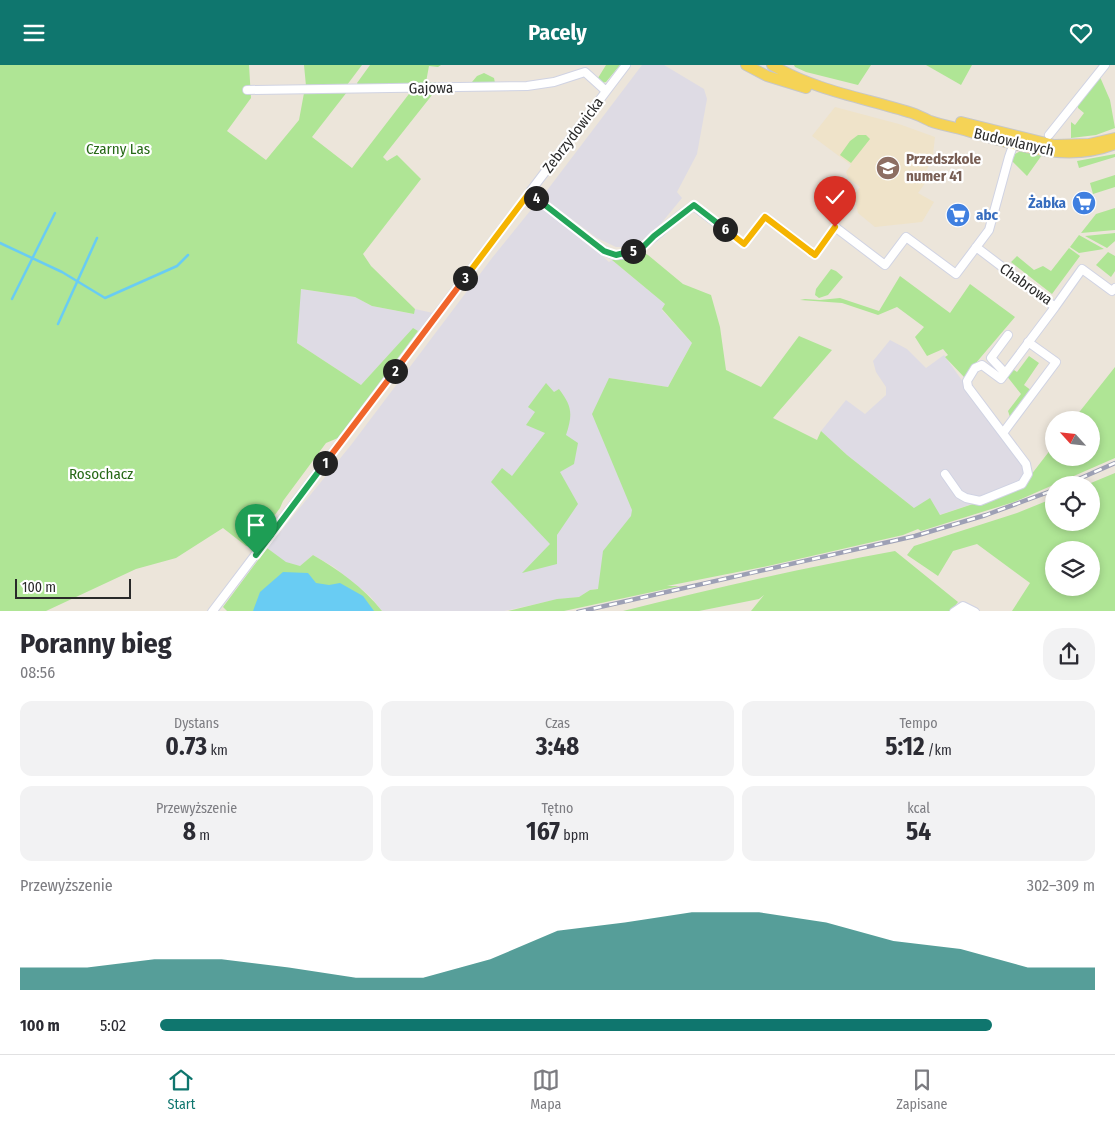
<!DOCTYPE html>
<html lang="pl">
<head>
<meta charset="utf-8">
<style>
  :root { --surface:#fff; --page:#f2f2f3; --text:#2b2b33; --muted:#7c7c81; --line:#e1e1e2; --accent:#0f766e }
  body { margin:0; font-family:"Fira Sans Condensed",sans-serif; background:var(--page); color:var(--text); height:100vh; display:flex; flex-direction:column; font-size:19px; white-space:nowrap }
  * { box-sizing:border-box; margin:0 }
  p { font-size:16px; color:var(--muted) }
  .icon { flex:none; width:28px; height:28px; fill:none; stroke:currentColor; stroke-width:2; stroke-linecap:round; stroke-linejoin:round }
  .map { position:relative; height:546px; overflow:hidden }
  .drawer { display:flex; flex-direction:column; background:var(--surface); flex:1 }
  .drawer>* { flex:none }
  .needle { width:32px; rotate:297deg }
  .fabs { position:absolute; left:1045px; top:346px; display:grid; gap:10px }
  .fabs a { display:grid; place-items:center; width:55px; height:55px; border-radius:50%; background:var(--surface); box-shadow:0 2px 8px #0003; font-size:25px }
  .scale { position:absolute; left:15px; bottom:12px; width:116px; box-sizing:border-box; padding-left:5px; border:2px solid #292929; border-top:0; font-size:14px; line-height:18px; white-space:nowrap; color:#292929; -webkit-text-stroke:4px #fff; paint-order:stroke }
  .pin { position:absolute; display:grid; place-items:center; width:42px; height:42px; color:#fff; margin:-51px -21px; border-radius:50% 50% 50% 0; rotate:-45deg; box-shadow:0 0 5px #0007 }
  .pin .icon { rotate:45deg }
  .km { position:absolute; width:25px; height:25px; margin:-12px; border-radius:50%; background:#222; color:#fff; font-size:14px; line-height:25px; text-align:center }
  .round { display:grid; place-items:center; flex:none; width:52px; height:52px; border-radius:20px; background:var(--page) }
  .overview { display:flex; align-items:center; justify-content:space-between; height:85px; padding:0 20px }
  h1 { font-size:28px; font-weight:700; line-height:38px }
  .stats { display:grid; grid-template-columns:repeat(3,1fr); gap:8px; height:85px; padding:5px 20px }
  .stats div { display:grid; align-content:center; border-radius:12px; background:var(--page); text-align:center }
  .stats b { font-size:25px; font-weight:700 }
  .stats small { font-size:14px; font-weight:400 }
  .stats p { font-size:14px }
  .chart { height:140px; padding:10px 20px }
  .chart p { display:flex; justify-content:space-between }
  .chart svg { width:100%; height:90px; margin-top:5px; fill:var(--accent); opacity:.7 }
  ul { padding:0 20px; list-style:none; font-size:16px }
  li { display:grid; grid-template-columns:80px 60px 1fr; align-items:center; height:38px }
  li i { height:12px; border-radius:6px; background:var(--accent) }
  header { display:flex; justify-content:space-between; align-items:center; height:65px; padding:0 20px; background:var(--accent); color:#fff; font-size:22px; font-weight:700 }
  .menu { display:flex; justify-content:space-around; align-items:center; height:70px; border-top:1px solid var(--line); background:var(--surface); font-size:14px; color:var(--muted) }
  .menu a { display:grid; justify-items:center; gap:2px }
  .menu .active { color:var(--accent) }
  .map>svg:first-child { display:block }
  .industrial { fill:#dedbe4 }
  .education { fill:#efe3c9 }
  .green { fill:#afe595; fill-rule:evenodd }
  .water { fill:#69ccf3 }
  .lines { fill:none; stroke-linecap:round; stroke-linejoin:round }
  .stream { stroke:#69ccf3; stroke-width:2.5 }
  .minor-casing { stroke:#d0d3e3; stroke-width:10 }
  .major-casing { stroke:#c7c7c7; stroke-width:12 }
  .minor { stroke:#fff; stroke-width:8 }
  .major { stroke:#f5d356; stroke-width:10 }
  .rail-casing { stroke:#9da0b5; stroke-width:4.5 }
  .rail { stroke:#fff; stroke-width:2.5; stroke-dasharray:8; stroke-linecap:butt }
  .split-1-casing { stroke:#fff; stroke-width:10 }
  .split-2-casing { stroke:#fff; stroke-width:10 }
  .split-3-casing { stroke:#fff; stroke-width:10 }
  .split-4-casing { stroke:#fff; stroke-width:10 }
  .split-5-casing { stroke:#fff; stroke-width:10 }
  .split-6-casing { stroke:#fff; stroke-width:10 }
  .split-7-casing { stroke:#fff; stroke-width:10 }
  .split-8-casing { stroke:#fff; stroke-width:10 }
  .split-1 { stroke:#22a559; stroke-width:6 }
  .split-2 { stroke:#f0652b; stroke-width:6 }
  .split-3 { stroke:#f0652b; stroke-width:6 }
  .split-4 { stroke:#f5b400; stroke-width:6 }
  .split-5 { stroke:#22a559; stroke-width:6 }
  .split-6 { stroke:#22a559; stroke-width:6 }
  .split-7 { stroke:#f5b400; stroke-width:6 }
  .split-8 { stroke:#f5b400; stroke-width:6 }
  .labels { text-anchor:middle; stroke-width:4.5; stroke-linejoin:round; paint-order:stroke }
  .street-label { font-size:15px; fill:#292929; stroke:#fff }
  .park-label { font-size:15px; fill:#276917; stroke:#fff }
  .education-label { font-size:15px; font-weight:bold; fill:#785e54; stroke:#fff; text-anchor:start }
  .shop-label { font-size:15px; font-weight:bold; fill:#366cbe; stroke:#fff; text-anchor:end }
</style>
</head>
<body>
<header><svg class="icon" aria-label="menu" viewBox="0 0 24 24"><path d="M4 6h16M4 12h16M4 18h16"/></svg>Pacely<svg class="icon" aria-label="heart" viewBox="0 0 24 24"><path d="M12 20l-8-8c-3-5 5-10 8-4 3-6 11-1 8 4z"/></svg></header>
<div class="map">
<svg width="1115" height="547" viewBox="0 0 1115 547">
  <rect width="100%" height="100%" fill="#ece5da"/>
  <!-- industrial -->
  <path class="industrial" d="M642,0H664L704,24L707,34L697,89L677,127L682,133L659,161L647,171L635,179L623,182H616L597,173L542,132Z
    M534,141L539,142L546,145L595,184L609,197L612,195L665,239L662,245L692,278L668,322L609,313L599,364L662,514L590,525L579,532L559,534L504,546H382L370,531L334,502L313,490L300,501L286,498L267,483L351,380L492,193Z
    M300,224L355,232L372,241L413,249L415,244L433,248L418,266L413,264L361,320L297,278Z
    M890,275L907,284L926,303L944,290L1022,400L1024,407L1021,423L939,450L914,443L847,390L821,366L846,335L865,349L886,330V322L876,307L873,296Z"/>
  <!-- education -->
  <path class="education" d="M835,42L899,59L935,72L933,90L926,107L931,110L918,128L934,137L922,157L875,162L858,148L854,130L860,122L848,113L846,107L851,100L812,71Z"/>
  <!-- green -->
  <path class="green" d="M0,0H249L251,33L227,66L266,95L299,55L304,28L347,27L312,72L352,103L412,25H436L383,92L387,96L397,90L421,114L363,189L371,201L415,244L414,249L372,241L355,232L301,224L297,278L361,320L413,263L418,266L338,373L326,378L283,436L280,443L251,482L246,481L223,463L176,493L136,504L46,546H0Z
    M304,0H362L347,20L306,21Z
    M370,0H441L438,2L429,1L426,17L452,19L358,20L357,18Z
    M606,0H620L606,17L602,18L598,13Z
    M794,0H871L858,20L806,7L795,2Z
    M926,0H972L961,20Z
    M484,8L494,13L495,18L472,17L477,11Z
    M1100,12L1110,35L1115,63L1096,70L1071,73V57L1075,60L1084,48L1078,43V39Z
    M858,70H866L870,74L851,98L840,90L850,76Z
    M1022,85L1067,91L1064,93L1042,90L1027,111L1012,96L1015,89Z
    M1115,89V92L1079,103L1077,96Z
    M1115,110V122L1093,129L1090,118Z
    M1115,143V165L1081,168L1096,149Z
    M1115,168V176L1107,183L1085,171Z
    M1079,170L1104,184L1079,188L1070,182Z
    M1069,183L1080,191L1052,229L1011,197L1017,191L1034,205L1043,201L1051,206Z
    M642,187L648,190L683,219L711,230L720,262L726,305L761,322L799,271L832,285L773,353L817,375L821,366L847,390L914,443L930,433L940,450L1021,423L1054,380V392H1091V355H1073L1115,302V393L1014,437L921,466L918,464L903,470L768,501L667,521H680L564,546L504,547L557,534L579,532L590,525L598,524L603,486L631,451L632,445L592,349L609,313L668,322L692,278L662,244L665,239L612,195Z
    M1108,187L1115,191V206L1111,212L1096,200Z
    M831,204L836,206L843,212L828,230L819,233L815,230L816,224Z
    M900,211L950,248L970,219L1015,252L964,312L945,292L948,290L943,284L927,291L915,272L924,262L897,242L878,250L842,238L800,235L805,234L820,235L840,233L879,246Z
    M1029,291L1039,298L1024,320L1032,326L1010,352L1008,346L1021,329L1006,310L1011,303L1017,307Z
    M546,318L554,327L559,324C572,341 573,349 566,370L578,378L574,399L560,407L578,439L557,470V499L522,508L550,479L491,417L502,403L512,411L545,368L526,360L535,347L528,342Z
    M1115,408V546H1012L1030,518L977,479L953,486L938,511L907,490L914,481L1017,448L1054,433V458H1091V420H1086ZM1054,485H1091V522H1054Z
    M267,483L286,497L300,501L313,490C339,505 363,522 382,546L228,547L223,542Z
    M895,486L958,537L950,547L751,546L764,530L759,534L699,546L619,547C711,524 802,503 895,486Z"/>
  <!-- water -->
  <path class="water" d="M283,507L308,508L316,518L329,520L340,518L363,531L374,546H253L260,527Z"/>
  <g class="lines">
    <!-- stream -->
    <path class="stream" d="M0,178L62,207L105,233L177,201L188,190
      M12,234L55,148
      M58,259L97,173"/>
    <!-- minor casing -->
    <g class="minor-casing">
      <path id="minor" d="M247,25L527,21L554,17L585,7L606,26
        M1049,70L1105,0
        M529,128L604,186C607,187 612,190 615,190C641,193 671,152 694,141L744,179L765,152L815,190L835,162L885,200L906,172L956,209L989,165L1009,92L1015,75
        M976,182L1055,242L1082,204L1112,226L1115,223
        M1005,308L991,293L1008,270
        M1003,368L1056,297L1028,277
        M945,409L959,429L966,433L980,436L1022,419L1028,409L1026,399L968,322L967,316L975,303L982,300L1001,314L1055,242
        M212,547L626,0
        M954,547L963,541L975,547"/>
    </g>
    <!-- major casing -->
    <g class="major-casing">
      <path id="major" d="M746,0L767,11L806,23
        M772,0C816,26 865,33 912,48C918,50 924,53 930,56C944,61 959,63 974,68C1020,81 1068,98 1115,79
        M961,57L1054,80L1089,79L1115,73"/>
    </g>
    <!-- minor -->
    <use href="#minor" class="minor"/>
    <!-- major -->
    <use href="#major" class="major"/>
    <!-- rail casing -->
    <g class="rail-casing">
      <path id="rail" d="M1065,420L1115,398
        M578,547L915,471L986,450L1054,425"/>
    </g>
    <!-- rail -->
    <use href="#rail" class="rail"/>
  </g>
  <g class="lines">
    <!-- split-1 casing -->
    <g class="split-1-casing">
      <path id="split-1" d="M256,490L325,398"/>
    </g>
    <!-- split-2 casing -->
    <g class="split-2-casing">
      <path id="split-2" d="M325,398L395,306"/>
    </g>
    <!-- split-3 casing -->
    <g class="split-3-casing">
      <path id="split-3" d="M395,306L465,213"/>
    </g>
    <!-- split-4 casing -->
    <g class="split-4-casing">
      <path id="split-4" d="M465,213L529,128L536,133"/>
    </g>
    <!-- split-5 casing -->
    <g class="split-5-casing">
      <path id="split-5" d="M536,133L604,186L616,190L633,186"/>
    </g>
    <!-- split-6 casing -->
    <g class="split-6-casing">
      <path id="split-6" d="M633,186L644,181L654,171L694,140L725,164"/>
    </g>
    <!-- split-7 casing -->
    <g class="split-7-casing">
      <path id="split-7" d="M725,164L744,179L765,152L811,187"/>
    </g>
    <!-- split-8 casing -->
    <g class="split-8-casing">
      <path id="split-8" d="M811,187L815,190L835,162"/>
    </g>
    <!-- split-1 -->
    <use href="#split-1" class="split-1"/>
    <!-- split-2 -->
    <use href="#split-2" class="split-2"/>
    <!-- split-3 -->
    <use href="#split-3" class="split-3"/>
    <!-- split-4 -->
    <use href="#split-4" class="split-4"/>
    <!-- split-5 -->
    <use href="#split-5" class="split-5"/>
    <!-- split-6 -->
    <use href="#split-6" class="split-6"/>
    <!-- split-7 -->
    <use href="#split-7" class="split-7"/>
    <!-- split-8 -->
    <use href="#split-8" class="split-8"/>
  </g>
  <!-- icons -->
  <defs>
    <g id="school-disc" transform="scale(1.25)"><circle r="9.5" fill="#8d6e63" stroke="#fff"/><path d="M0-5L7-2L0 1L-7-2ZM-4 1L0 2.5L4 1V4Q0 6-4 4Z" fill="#fff"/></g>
    <g id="supermarket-disc" transform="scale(1.25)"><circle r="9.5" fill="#3f7fe0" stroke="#fff"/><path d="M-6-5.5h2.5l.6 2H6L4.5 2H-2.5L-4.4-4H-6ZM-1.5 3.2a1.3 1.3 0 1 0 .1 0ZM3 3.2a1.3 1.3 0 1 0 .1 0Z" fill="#fff"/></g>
  </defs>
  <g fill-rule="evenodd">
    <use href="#school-disc" x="888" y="103"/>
    <use href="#supermarket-disc" x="1084" y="138"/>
    <use href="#supermarket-disc" x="958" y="150"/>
  </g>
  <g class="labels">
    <!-- street labels -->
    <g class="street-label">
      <text transform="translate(431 23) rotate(-1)" y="5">Gajowa</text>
      <text transform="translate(573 70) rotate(-53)" y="5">Zebrzydowicka</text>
      <text transform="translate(1014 77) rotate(13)" y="5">Budowlanych</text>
      <text transform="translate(1026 219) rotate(35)" y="5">Chabrowa</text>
    </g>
    <!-- park labels -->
    <g class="park-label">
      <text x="118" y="89">Czarny Las</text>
      <text x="101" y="414">Rosochacz</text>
    </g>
    <!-- education labels -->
    <g class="education-label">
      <text x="906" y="99">Przedszkole<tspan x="906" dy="17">numer 41</tspan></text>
    </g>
    <!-- shop labels -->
    <g class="shop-label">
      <text x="1066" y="143">Żabka</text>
      <text x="976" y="155" text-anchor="start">abc</text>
    </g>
  </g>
</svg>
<div class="fabs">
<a><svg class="needle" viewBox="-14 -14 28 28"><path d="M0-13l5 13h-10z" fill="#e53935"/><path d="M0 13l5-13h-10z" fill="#7c7c81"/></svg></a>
<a><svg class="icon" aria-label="locate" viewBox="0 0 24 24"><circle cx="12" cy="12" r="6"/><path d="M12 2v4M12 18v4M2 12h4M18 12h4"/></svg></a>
<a><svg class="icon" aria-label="layers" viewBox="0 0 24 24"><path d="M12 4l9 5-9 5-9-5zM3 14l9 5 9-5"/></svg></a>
</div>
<div class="scale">100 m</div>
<div class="pin" style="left:256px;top:490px;background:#1e9e55"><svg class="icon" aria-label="arrive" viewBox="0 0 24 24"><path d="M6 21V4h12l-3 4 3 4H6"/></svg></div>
<div class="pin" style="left:835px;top:162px;background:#d93025"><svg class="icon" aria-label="check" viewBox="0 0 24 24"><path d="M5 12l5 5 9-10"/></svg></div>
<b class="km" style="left:325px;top:398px">1</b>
<b class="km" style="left:395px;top:306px">2</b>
<b class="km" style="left:465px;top:213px">3</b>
<b class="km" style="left:536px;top:133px">4</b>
<b class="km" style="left:633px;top:186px">5</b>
<b class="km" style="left:725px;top:164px">6</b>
</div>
<section class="drawer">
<div class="overview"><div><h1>Poranny bieg</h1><p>08:56</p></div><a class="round"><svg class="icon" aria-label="share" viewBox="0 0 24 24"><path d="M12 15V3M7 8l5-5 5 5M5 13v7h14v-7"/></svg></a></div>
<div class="stats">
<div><p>Dystans</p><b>0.73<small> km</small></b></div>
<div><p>Czas</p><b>3:48</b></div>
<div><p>Tempo</p><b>5:12<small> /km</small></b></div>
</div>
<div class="stats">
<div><p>Przewyższenie</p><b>8<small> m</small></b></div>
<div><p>Tętno</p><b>167<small> bpm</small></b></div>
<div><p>kcal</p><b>54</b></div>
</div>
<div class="chart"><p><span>Przewyższenie</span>302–309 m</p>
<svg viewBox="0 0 160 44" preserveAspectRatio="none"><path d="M0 44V33L10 33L20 29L30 29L40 33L50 38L60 38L70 29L80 15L90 11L100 6L110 6L120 11L130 20L140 24L150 33L160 33V44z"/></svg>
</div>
<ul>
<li><b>100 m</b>5:02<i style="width:89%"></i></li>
</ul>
</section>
<nav class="menu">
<a class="active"><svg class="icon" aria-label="home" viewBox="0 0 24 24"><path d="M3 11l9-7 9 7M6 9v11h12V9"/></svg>Start</a>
<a><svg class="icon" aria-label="map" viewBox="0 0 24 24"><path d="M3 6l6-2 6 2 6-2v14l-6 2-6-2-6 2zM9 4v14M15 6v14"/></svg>Mapa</a>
<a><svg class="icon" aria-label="saved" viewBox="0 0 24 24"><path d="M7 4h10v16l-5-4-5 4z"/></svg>Zapisane</a>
</nav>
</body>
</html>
